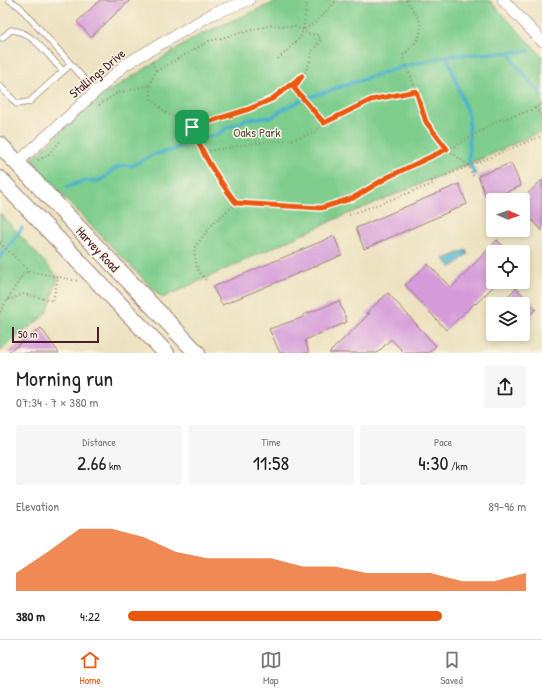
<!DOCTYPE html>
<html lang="en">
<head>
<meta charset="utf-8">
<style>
  :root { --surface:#fff; --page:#f6f6f6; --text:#222; --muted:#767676; --line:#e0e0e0; --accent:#ea580c }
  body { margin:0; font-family:"Patrick Hand",sans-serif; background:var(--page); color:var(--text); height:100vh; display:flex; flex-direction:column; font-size:15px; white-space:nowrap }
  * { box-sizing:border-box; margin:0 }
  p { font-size:13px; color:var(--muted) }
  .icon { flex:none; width:22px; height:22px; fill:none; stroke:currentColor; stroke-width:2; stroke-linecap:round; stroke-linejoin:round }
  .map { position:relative; height:353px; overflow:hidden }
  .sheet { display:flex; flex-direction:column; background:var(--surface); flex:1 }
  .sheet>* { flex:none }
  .needle { width:26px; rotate:92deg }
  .controls { position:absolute; left:486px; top:193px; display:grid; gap:8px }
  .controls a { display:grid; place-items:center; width:44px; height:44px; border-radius:4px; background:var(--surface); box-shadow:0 2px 6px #0003; font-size:20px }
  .scale { position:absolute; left:12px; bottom:10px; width:87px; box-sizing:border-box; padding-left:4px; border:2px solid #4a1f2b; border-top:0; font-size:11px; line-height:14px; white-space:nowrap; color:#4a1f2b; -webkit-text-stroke:3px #fcf5e5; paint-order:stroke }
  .pin { position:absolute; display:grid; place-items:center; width:34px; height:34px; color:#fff; margin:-17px; border-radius:8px; box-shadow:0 2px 6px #0006 }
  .round { display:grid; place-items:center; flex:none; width:42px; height:42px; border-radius:4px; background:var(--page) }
  .headline { display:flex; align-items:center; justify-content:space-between; height:68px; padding:0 16px }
  h1 { font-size:22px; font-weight:600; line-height:30px }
  .stats { display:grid; grid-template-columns:repeat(3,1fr); gap:6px; height:68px; padding:4px 16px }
  .stats div { display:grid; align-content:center; border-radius:4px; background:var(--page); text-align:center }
  .stats b { font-size:20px; font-weight:600 }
  .stats small { font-size:11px; font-weight:400 }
  .stats p { font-size:11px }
  .chart { height:112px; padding:8px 16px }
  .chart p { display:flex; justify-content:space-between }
  .chart svg { width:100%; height:72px; margin-top:4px; fill:var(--accent); opacity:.7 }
  ul { padding:0 16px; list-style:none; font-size:13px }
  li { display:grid; grid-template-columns:64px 48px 1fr; align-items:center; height:30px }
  li i { height:10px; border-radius:5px; background:var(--accent) }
  .tab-bar { display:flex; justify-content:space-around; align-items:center; height:56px; border-top:1px solid var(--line); background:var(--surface); font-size:11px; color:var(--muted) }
  .tab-bar a { display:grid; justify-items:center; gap:2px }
  .tab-bar .active { color:var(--accent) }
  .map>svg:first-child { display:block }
  .green { fill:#7ecd8d; stroke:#64765c }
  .water { fill:#4eb3cc; stroke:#4c697c }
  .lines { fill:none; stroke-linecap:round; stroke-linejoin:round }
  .stream { stroke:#4eb3cc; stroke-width:3.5 }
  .building { fill:#d49ad9 }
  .lane-casing { stroke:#9b8076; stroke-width:7 }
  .street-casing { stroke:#9b8076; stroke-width:12 }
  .secondary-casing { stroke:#9b8076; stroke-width:18 }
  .path { stroke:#9b8076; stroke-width:2; stroke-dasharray:1 3; stroke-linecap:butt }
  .lane { stroke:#fff; stroke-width:5.5 }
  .street { stroke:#fff; stroke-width:11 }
  .secondary { stroke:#fff; stroke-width:16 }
  .route-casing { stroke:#fff; stroke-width:8 }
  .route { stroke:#ea580c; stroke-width:5 }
  .labels { text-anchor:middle; stroke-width:3; stroke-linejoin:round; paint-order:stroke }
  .street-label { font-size:13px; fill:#4a1f2b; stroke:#fcf5e5 }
  .park-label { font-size:13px; fill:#5a5348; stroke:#fcf5e5 }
</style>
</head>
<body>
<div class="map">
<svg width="542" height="353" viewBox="0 0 542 353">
  <rect width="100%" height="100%" fill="#fcf5e5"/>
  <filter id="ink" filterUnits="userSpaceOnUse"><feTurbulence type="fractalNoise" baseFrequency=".025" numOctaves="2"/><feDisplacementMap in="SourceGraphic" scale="8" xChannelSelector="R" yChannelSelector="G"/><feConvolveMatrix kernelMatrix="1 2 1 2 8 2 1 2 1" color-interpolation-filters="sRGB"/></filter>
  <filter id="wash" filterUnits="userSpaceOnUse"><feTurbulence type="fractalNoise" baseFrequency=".012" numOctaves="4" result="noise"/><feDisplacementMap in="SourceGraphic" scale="16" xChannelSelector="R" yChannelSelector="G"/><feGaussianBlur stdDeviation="0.9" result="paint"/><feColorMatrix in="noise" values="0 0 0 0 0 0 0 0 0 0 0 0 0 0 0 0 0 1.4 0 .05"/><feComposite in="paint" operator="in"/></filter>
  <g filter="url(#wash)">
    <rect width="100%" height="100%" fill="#ece2c0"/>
    <!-- green -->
    <path class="green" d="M280,0H489L542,56V131L490,155L336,219L162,298L29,162L100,97L199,35Z
      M0,213L58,277L47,313L0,351Z"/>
    <!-- water -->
    <path class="water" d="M466,250L468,254L451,268L444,259Z"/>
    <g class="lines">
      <!-- stream -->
      <path class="stream" d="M510,52L514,62L542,96
        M447,56L469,118V163L475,174
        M67,187L84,181H99C111,175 115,162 132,166L152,155L172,150L190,141L217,135L228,127L241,123L245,119L272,117L281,110L304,99L394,69L447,56L529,51
        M0,257L22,228"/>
    </g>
    <g id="blocks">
      <!-- building -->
      <path class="building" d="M100,0H130L91,37L77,22Z
        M511,163L521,186L487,200L478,176Z
        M542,180V231L523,210V198Z
        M459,184L467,204L364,249L356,228Z
        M334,236L342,255L222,305L213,287Z
        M497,240L509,252H493V287L476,304L475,303L446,330L405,285L428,264L451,288Z
        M516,288L536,309L523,322V304H500Z
        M388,293L436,346L428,353H404L391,339L377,353H329L370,313L365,314Z
        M339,301L347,322L305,340L309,353H280L269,329L304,317L303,315Z
        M41,328L59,353H7Z"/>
    </g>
  </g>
  <g filter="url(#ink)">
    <use href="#blocks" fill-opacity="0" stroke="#9b8076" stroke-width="1"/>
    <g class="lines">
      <!-- lane casing -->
      <g class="lane-casing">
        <path id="lane" d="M9,0L19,6L95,91
          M2,38L11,30C33,31 49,57 63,71
          M0,86L17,104L29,102L70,65"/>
      </g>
      <!-- street casing -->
      <g class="street-casing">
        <path id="street" d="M503,0L542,41
          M17,163L126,64L214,13L249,0"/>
      </g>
      <!-- secondary casing -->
      <g class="secondary-casing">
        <path id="secondary" d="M0,145L197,353
          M0,179L166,353"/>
      </g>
      <!-- path -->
      <path class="path" d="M307,0L303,30L316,22L337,0
        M406,0C408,4 411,6 413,10C427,30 420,40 403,55L404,61L417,91L426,122L447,149L469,166L473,176
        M278,59L300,38L303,30
        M152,62L156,71
        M300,79L294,88L324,123L371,100L416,91
        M149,85L156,71L209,41L272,25L295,27L303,30L308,34L318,35L321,40L311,52C311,97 226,116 192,127
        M99,105L117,93L149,85L152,99L165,112L192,127L201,152L210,166L237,203L215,221L194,248L197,269L206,280
        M535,108L542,115
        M201,152L264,142L291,140L314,133L324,123
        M38,160L47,156L61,140
        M237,203L321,208L353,198L388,177L461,143L499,120L529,111L542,104
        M349,215L433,184L432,181L542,136
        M0,243L29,271L78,281
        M8,300L24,294L53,301L58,277
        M0,312L23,274L29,271"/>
      <!-- lane -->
      <use href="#lane" class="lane"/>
      <!-- street -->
      <use href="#street" class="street"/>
      <!-- secondary -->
      <use href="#secondary" class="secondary"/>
    </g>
  </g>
  <g class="lines" filter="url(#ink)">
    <!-- route casing -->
    <g class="route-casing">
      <path id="route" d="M302,76L294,88L324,123L371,100L416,91L426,122L447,149L388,177L353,198L321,208L236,203C217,177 204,158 192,127L249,109L272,99Z"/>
    </g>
    <!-- route -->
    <use href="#route" class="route"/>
  </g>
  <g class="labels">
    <!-- street labels -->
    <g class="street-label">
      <text transform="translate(97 73) rotate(-40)" y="5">Stallings Drive</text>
      <text transform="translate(98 249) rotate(47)" y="5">Harvey Road</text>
    </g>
    <!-- park labels -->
    <g class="park-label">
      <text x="257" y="137">Oaks Park</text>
    </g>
  </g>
</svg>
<div class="controls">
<a><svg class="needle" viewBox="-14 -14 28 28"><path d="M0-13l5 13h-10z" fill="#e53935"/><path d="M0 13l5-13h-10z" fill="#767676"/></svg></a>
<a><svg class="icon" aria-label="locate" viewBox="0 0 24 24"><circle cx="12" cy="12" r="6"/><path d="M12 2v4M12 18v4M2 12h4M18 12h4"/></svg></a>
<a><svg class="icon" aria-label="layers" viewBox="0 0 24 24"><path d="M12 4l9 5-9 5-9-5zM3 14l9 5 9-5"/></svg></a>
</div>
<div class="scale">50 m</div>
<div class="pin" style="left:192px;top:127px;background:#1e9e55"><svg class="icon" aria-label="arrive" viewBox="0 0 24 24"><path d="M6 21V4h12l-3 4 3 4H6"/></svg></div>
</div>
<section class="sheet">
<div class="headline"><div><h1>Morning run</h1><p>07:34 · 7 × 380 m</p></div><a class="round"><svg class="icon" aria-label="share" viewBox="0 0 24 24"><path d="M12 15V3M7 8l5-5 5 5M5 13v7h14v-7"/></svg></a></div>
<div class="stats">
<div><p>Distance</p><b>2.66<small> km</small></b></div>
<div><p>Time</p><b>11:58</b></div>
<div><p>Pace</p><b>4:30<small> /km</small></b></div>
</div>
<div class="chart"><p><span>Elevation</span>89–96 m</p>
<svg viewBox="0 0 160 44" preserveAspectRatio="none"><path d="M0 44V33L10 20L20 6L30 6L40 11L50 20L60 24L70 24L80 24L90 29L100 29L110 33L120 33L130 33L140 38L150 38L160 33V44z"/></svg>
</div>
<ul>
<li><b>380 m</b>4:22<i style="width:79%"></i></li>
</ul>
</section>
<nav class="tab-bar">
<a class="active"><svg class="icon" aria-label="home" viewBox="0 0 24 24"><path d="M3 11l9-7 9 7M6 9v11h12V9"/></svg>Home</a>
<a><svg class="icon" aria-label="map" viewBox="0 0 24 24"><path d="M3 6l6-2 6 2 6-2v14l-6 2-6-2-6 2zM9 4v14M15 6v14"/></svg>Map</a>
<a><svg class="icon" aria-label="saved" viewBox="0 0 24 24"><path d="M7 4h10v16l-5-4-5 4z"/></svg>Saved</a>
</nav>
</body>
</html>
